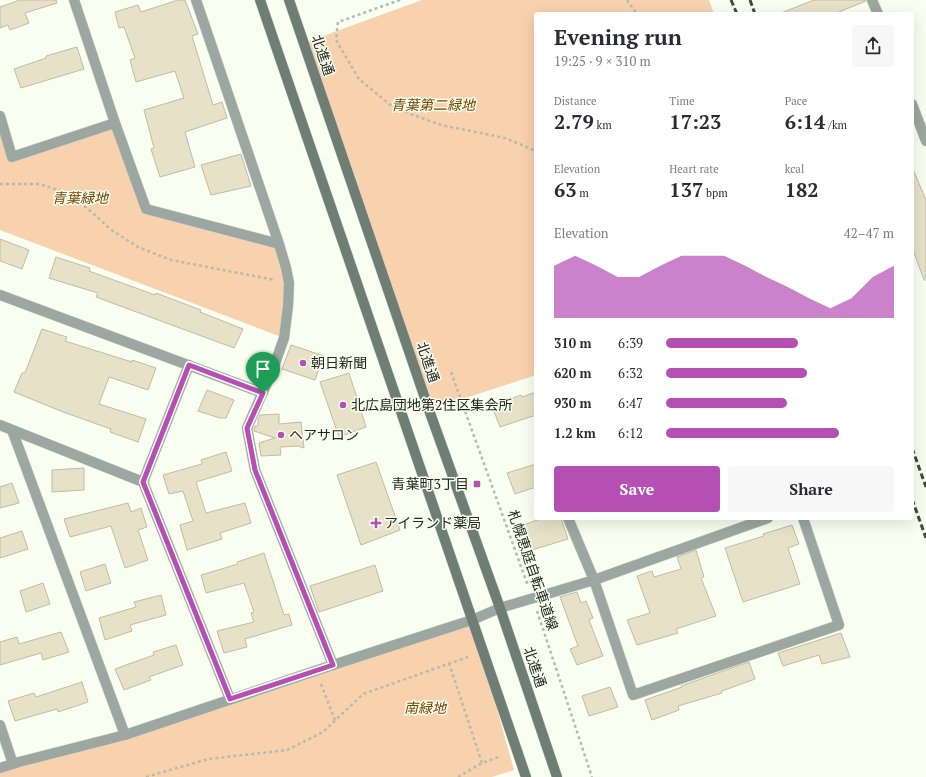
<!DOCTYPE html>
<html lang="en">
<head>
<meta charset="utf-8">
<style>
  :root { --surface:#fff; --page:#f7f7f7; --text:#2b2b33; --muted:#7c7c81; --accent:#b54fb4 }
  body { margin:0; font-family:"PT Serif","Noto Sans JP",serif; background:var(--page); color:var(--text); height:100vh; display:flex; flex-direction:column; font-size:15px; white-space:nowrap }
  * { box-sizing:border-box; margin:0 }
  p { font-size:13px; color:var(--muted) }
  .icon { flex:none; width:22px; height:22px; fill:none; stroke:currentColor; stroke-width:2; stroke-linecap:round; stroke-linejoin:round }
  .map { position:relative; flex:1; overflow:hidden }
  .side { position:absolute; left:534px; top:12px; width:380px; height:508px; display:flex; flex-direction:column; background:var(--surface); border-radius:4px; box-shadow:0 4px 16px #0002 }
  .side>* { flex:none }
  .pin { position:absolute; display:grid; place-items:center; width:34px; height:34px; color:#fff; margin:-41px -17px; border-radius:50% 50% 50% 0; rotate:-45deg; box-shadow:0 0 4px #0007 }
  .pin .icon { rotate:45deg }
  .round { display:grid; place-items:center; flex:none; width:42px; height:42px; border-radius:4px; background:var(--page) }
  .summary { display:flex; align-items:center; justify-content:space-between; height:68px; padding:0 20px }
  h1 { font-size:22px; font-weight:700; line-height:30px }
  .figures { display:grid; grid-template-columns:repeat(3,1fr); gap:6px; height:68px; padding:4px 20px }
  .figures div { display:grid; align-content:center }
  .figures b { font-size:20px; font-weight:700 }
  .figures small { font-size:11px; font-weight:400 }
  .figures p { font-size:11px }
  .chart { height:112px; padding:8px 20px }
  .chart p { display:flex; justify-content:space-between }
  .chart svg { width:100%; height:72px; margin-top:4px; fill:var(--accent); opacity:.7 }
  .cta { display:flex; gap:8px; margin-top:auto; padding:8px 20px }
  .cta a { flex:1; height:46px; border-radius:4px; background:var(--accent); color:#fff; font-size:16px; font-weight:700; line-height:46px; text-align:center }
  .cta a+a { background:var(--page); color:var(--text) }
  ul { padding:0 20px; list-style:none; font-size:13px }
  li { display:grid; grid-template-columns:64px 48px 1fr; align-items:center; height:30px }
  li i { height:10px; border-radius:5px; background:var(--accent) }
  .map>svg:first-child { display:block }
  .green { fill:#f8d1ad }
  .building { fill:#e7e1c8; stroke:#c1bba4 }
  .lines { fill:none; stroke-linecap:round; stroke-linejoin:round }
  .street-casing { stroke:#d2d7ca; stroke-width:11 }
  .secondary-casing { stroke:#d2d7ca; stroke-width:11 }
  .path { stroke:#b6bbaf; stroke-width:2.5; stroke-dasharray:3 3; stroke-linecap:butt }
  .street { stroke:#9ca7a1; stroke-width:10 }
  .secondary { stroke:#6f7e75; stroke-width:10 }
  .rail { stroke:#44483e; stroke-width:3; stroke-dasharray:6 3; stroke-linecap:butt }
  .route-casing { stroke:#fff; stroke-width:8 }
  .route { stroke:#b54fb4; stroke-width:5 }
  .poi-dot { fill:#b54fb4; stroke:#f8fef0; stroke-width:1.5 }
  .labels { text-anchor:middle; stroke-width:3; stroke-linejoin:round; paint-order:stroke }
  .street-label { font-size:14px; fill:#23271e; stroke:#f8fef0 }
  .park-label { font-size:14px; font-style:italic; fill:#784501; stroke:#f8fef0 }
  .poi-label { font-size:14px; fill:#23271e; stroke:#f8fef0; text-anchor:start }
</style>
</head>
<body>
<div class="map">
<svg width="926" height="777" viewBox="0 0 926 777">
  <rect width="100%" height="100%" fill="#f8fef0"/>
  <!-- green -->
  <path class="green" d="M422,0H709L714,14H536V375L429,410L304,43Z
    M0,121L12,157L115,123L146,209L279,244L286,268L284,338L0,230Z
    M472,620L514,770L492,777H0V772Z"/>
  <!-- building -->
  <path class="building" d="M20,0H56L57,3L25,13L29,23L10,30L8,25L0,28V7Z
    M178,0H185L198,34L192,36L213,105L222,102L227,118L185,132L195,167L160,177L151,149L154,148L144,110L184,98L175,71L136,82L130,60L135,58L124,27L119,28L115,12L138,5L141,12Z
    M814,0H866V1L834,14H781V13Z
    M77,47L84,69L21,88L14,69L46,58V56Z
    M241,154L251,186L211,195L201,165Z
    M912,167L926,200V280H924L912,247Z
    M0,239L29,250L22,269L0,261Z
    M56,257L90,268L89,271L155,295L156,293L201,310L200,312L243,329L234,348L96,297L98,293L49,278Z
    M42,329L67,337L65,341L132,362V360L156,368L148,390L109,377L99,404L146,419L138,442L110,432L111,429L63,412L14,392L22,373H25Z
    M291,345L324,356L315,380L282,369Z
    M349,373L366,427L339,437L320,382Z
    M207,390L234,400L226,418H220L198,411Z
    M536,392V415L500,427L492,406L521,395L522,397Z
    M279,414V424L301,422L304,448L298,446L280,447L281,455L261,456L259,443L275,438L254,431V429L255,426H258V420L260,415Z
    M226,452L232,471L196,482L206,513L245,503L251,523L220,533L222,539L187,550L180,525L193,521L183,491L169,494L163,475L202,464L201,460Z
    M376,462L400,530L361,545L337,475Z
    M536,464V487L515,494L507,473Z
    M84,468V490L52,492V470Z
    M12,483L19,503L0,508V487Z
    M128,503L131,512L141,508L147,527L138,530L148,560L125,568L111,526L70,537L64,519Z
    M543,518H561L568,539L532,550L523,525Z
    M792,525L799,544L788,548L800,584L743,602L725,548L764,536L763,534Z
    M22,531L28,549L0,558V538Z
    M696,550L704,577L701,578L716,616L676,629L678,633L637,645L627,620L650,613L637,576L652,571L654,577L681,569L677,557Z
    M264,553L284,615L289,614L292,625L245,639L247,647L224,653L217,631L254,622L251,613L254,612L244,583L206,593L201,575L238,564L237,562Z
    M105,564L111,583L86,591L80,572Z
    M375,565L383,591L319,612L310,586Z
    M43,583L50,604L26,612L20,591Z
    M577,592L581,603L586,601L593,618L589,620L603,656L577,665L570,649L578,646L560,597Z
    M161,595L166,615L130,625L132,631L105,640L99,618L136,607L134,602Z
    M61,632L69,652L43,660L41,653L0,665V642L17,637L19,644Z
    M841,633L850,657L822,664L819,655L783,666L778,653Z
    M176,645L183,665L149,677L151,680L124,690L115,669L154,655L153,652Z
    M749,662L755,679L722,691V693L678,706L679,710L652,720L645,700L682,687L681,686Z
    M82,682L88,702L58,712L57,709L15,721L8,701L34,693L36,697Z
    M610,687L618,707L589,716L582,696Z"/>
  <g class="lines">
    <!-- street casing -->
    <g class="street-casing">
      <path id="street" d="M196,0L279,244L286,268L289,283L288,306L284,338L273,369L247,428L255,470L333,665
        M872,0L878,14
        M912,104L926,141
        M0,116L12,157L115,123L74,0
        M115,123L146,209L279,244
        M0,295L263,393
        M189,365L143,482L230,699
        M0,425L143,482
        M12,430L125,735
        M568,518L594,580L633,695L839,625L803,518
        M0,725L13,764
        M0,768L19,762L125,735L333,665L472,620L500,608L594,580L768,518"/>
    </g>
    <!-- secondary casing -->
    <g class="secondary-casing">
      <path id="secondary" d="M260,0L526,777
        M289,0L429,410L500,608L557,777"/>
    </g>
    <!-- path -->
    <path class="path" d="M400,0L338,22L336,40L359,79L394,108L441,125L505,138L536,151
      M627,0L637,14
      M0,184H39L68,193L94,214L110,229L138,247L171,260L275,280
      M451,372L528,586
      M537,611L592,777
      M449,663L482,763
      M321,684L335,720
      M146,777L208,759L287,750L323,732L363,694L468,657
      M458,777L482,763L501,756"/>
    <!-- street -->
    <use href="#street" class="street"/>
    <!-- secondary -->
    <use href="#secondary" class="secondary"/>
    <!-- rail -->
    <path class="rail" d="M731,0L737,14
      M750,0L755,14
      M912,448L926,487
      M912,499L926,538"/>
  </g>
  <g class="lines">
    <!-- route casing -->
    <g class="route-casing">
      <path id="route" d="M189,365L263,393L247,428L255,470L333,665L230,699L143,482Z"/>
    </g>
    <!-- route -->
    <use href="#route" class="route"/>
  </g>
  <!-- markers -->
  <g class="poi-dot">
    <circle cx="303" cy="363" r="4"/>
    <circle cx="343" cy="405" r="4"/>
    <circle cx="281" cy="435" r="4"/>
    <rect x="473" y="480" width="8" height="8" rx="2"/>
    <path d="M374 517h4v4h4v4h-4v4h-4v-4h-4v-4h4z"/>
  </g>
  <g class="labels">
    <!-- street labels -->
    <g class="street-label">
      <text transform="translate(323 55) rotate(71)" y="5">北進通</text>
      <text transform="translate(428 362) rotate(71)" y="5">北進通</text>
      <text transform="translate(533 570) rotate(71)" y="5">札幌恵庭自転車道線</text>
      <text transform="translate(535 667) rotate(71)" y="5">北進通</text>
    </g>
    <!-- park labels -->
    <g class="park-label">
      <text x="433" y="110">青葉第二緑地</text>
      <text x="80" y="203">青葉緑地</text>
      <text x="425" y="713">南緑地</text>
    </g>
    <!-- poi labels -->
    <g class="poi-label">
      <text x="311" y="368">朝日新聞</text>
      <text x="351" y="410">北広島団地第2住区集会所</text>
      <text x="289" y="440">ヘアサロン</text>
      <text x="469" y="489" text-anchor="end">青葉町3丁目</text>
      <text x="384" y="528">アイランド薬局</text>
    </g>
  </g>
</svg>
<div class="pin" style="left:263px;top:393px;background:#1e9e55"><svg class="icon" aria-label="arrive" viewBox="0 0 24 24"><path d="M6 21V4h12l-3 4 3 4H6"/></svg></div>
<section class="side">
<div class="summary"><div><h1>Evening run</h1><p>19:25 · 9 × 310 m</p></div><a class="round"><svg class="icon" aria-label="share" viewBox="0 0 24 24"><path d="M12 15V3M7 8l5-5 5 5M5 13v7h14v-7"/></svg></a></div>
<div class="figures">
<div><p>Distance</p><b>2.79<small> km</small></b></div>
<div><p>Time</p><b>17:23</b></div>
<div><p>Pace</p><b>6:14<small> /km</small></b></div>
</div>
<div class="figures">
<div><p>Elevation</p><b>63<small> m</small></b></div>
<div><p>Heart rate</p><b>137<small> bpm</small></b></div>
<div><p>kcal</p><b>182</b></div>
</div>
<div class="chart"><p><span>Elevation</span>42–47 m</p>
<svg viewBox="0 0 160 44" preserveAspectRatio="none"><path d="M0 44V12L10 6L20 12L30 19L40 19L50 12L60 6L70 6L80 6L90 12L100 19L110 25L120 32L130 38L140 32L150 19L160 12V44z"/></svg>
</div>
<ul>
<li><b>310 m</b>6:39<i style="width:58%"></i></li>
<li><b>620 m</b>6:32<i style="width:62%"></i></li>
<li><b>930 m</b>6:47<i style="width:53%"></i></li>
<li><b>1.2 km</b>6:12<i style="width:76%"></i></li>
</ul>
<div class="cta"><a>Save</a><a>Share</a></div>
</section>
</div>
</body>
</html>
